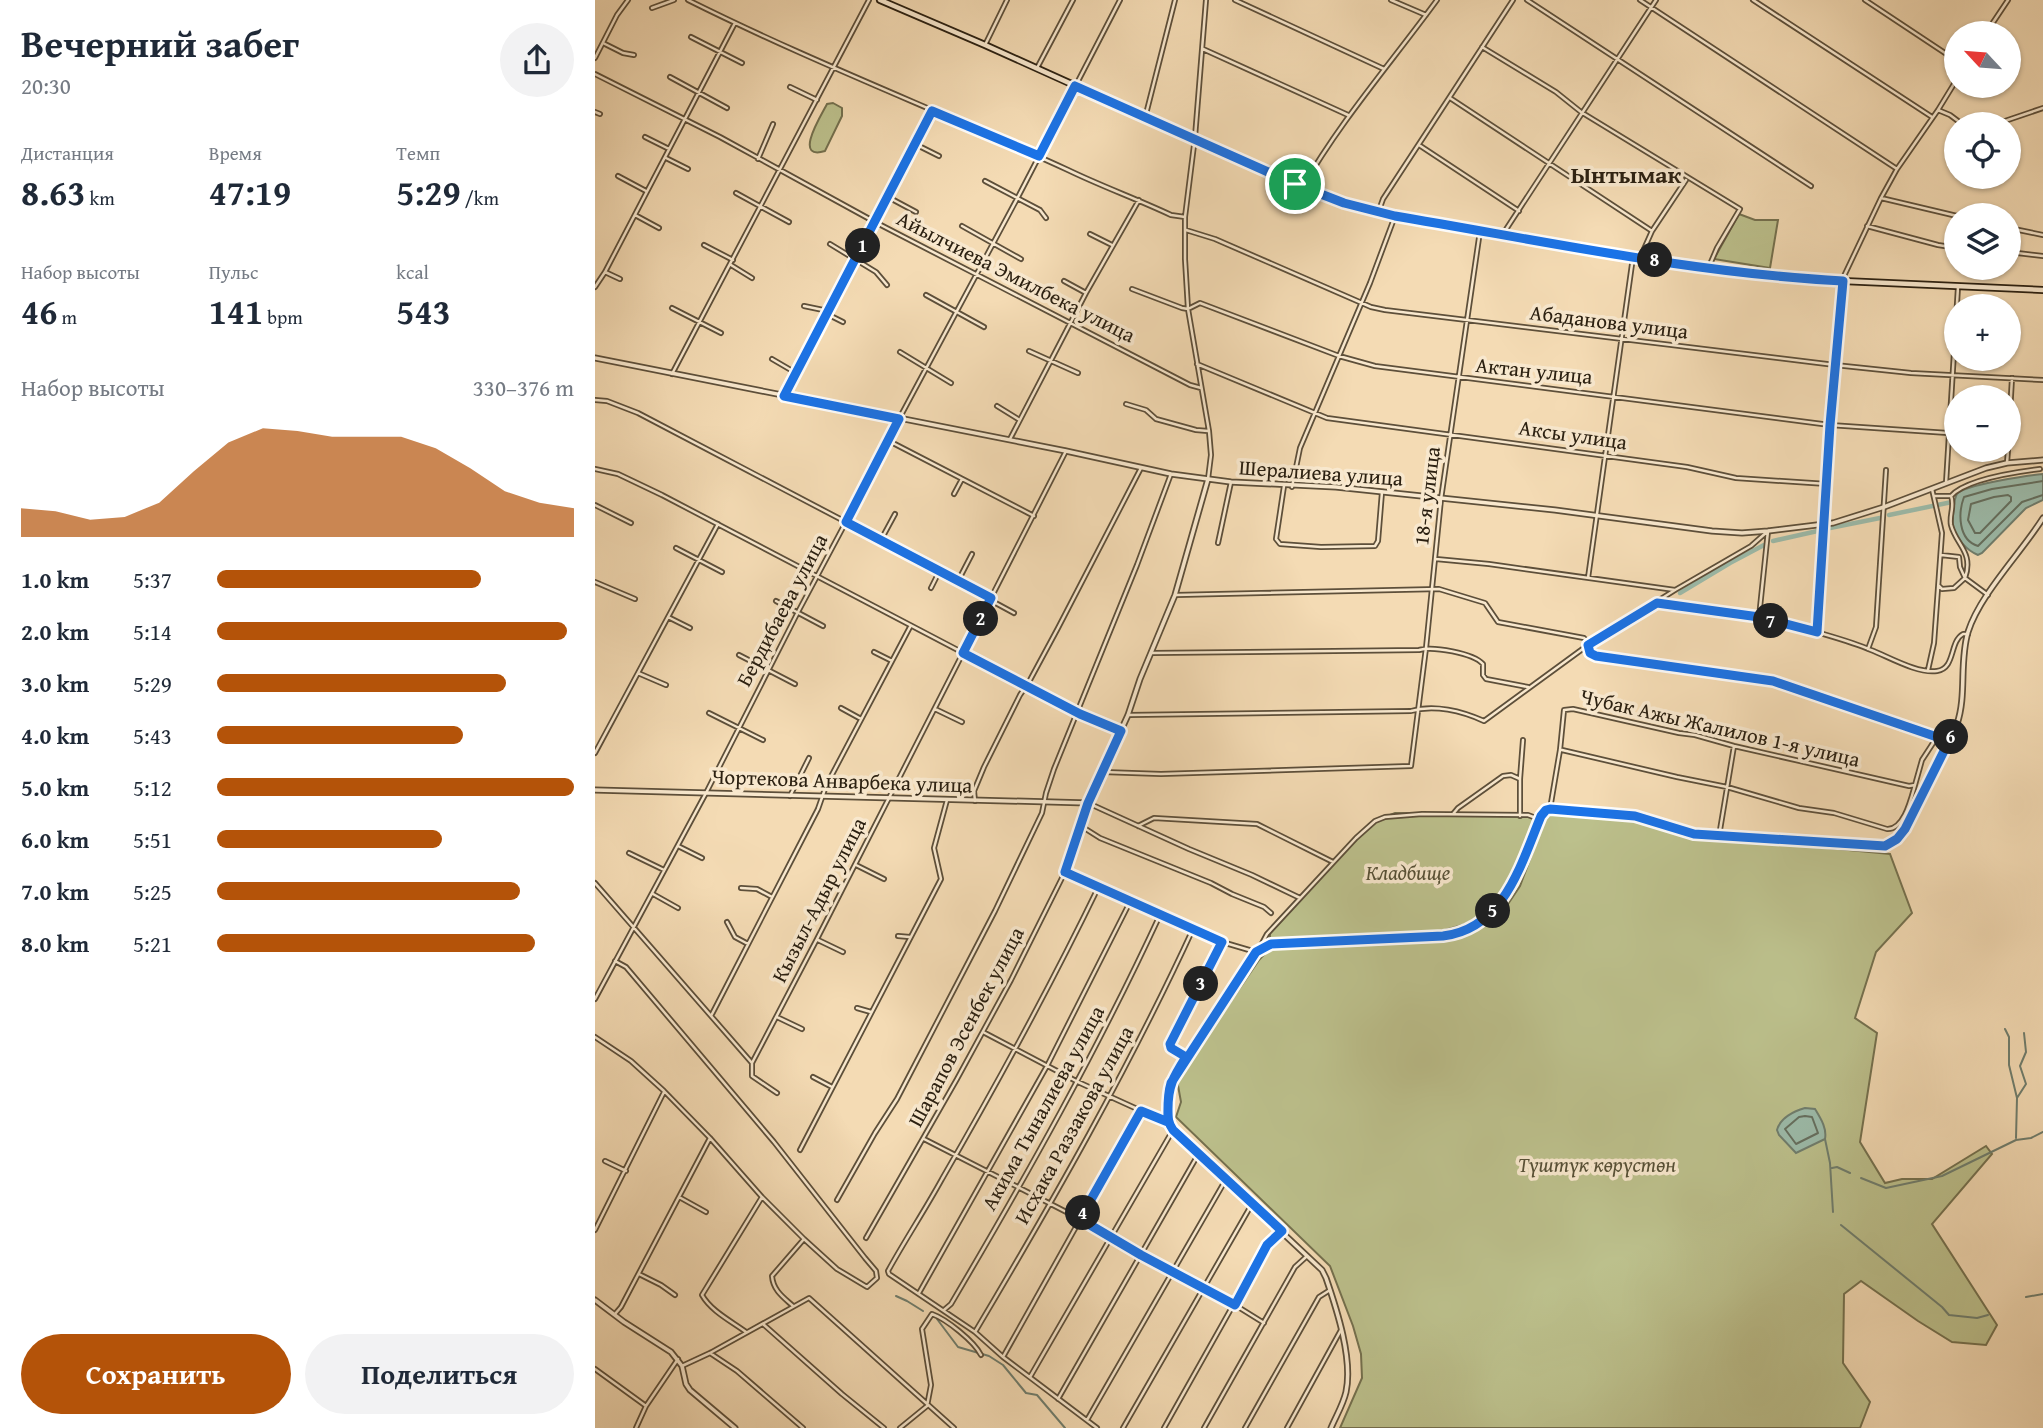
<!DOCTYPE html>
<html lang="ru">
<head>
<meta charset="utf-8">
<style>
  :root { --surface:#fff; --page:#f2f2f3; --text:#1f2937; --muted:#747a83; --accent:#b45309 }
  body { margin:0; font-family:"Gentium Book Plus",serif; background:var(--page); color:var(--text); height:100vh; display:flex; flex-direction:column; font-size:26px; white-space:nowrap }
  * { box-sizing:border-box; margin:0 }
  p { font-size:23px; color:var(--muted) }
  .icon { flex:none; width:38px; height:38px; fill:none; stroke:currentColor; stroke-width:2; stroke-linecap:round; stroke-linejoin:round }
  .map { position:relative; flex:1; overflow:hidden }
  .side { display:flex; flex-direction:column; background:var(--surface); width:595px }
  .side>* { flex:none }
  .needle { width:46px; rotate:296deg }
  .buttons { position:absolute; left:1349px; top:21px; display:grid; gap:14px }
  .buttons a { display:grid; place-items:center; width:77px; height:77px; border-radius:50%; background:var(--surface); box-shadow:0 2px 5px #0004; font-size:35px }
  .pin { position:absolute; display:grid; place-items:center; width:60px; height:60px; color:#fff; margin:-30px; border:4px solid #fff; border-radius:50%; box-shadow:0 2px 7px #0007 }
  .km { position:absolute; width:35px; height:35px; margin:-18px; border-radius:50%; background:#222; color:#fff; font-size:19px; line-height:35px; text-align:center }
  .round { display:grid; place-items:center; flex:none; width:74px; height:74px; border-radius:37px; background:var(--page) }
  .head { display:flex; align-items:center; justify-content:space-between; height:119px; padding:0 21px }
  h1 { font-size:38px; font-weight:700; line-height:52px }
  .metrics { display:grid; grid-template-columns:repeat(3,1fr); gap:10px; height:119px; padding:7px 21px }
  .metrics div { display:grid; align-content:center }
  .metrics b { font-size:35px; font-weight:700 }
  .metrics small { font-size:19px; font-weight:400 }
  .metrics p { font-size:19px }
  .chart { height:196px; padding:14px 21px }
  .chart p { display:flex; justify-content:space-between }
  .chart svg { width:100%; height:126px; margin-top:7px; fill:var(--accent); opacity:.7 }
  .action { display:flex; gap:14px; margin-top:auto; padding:14px 21px }
  .action a { flex:1; height:80px; border-radius:42px; background:var(--accent); color:#fff; font-size:28px; font-weight:700; line-height:80px; text-align:center }
  .action a+a { background:var(--page); color:var(--text) }
  ul { padding:0 21px; list-style:none; font-size:23px }
  li { display:grid; grid-template-columns:112px 84px 1fr; align-items:center; height:52px }
  li i { height:18px; border-radius:9px; background:var(--accent) }
  main { display:flex; flex:1; min-height:0 }
  .map>svg:first-child { display:block }
  .green { fill:#bcc08c; stroke:#74704e; stroke-width:2 }
  .water { fill:#9cbbaa; stroke:#6f7d6d; stroke-width:2 }
  .lines { fill:none; stroke-linecap:round; stroke-linejoin:round }
  .shore { stroke:#646e5e; stroke-width:2 }
  .stream { stroke:#6f7d6d; stroke-width:2 }
  .canal { stroke:#9cbbaa; stroke-width:4.5 }
  .minor-casing { stroke:#5d4f3a; stroke-width:6 }
  .tertiary-casing { stroke:#5d4f3a; stroke-width:7 }
  .secondary-casing { stroke:#2b2011; stroke-width:8 }
  .minor { stroke:#f8e8ce; stroke-width:2.5 }
  .tertiary { stroke:#f8e8ce; stroke-width:3.5 }
  .secondary { stroke:#f8e8ce; stroke-width:4.5 }
  .route-casing { stroke:#fff; stroke-width:14 }
  .route { stroke:#1a73e8; stroke-width:9 }
  .labels { text-anchor:middle; stroke-width:7; stroke-linejoin:round; paint-order:stroke }
  .street-label { font-size:21px; fill:#2b2011; stroke:#f8e8ce }
  .park-label { font-size:21px; font-style:italic; fill:#565036; stroke:#f8e8ce }
  .quarter-label { font-size:24px; font-weight:bold; fill:#2b2011; stroke:#f8e8ce }
</style>
</head>
<body>
<main>
<section class="side">
<div class="head"><div><h1>Вечерний забег</h1><p>20:30</p></div><a class="round"><svg class="icon" aria-label="share" viewBox="0 0 24 24"><path d="M12 15V3M7 8l5-5 5 5M5 13v7h14v-7"/></svg></a></div>
<div class="metrics">
<div><p>Дистанция</p><b>8.63<small> km</small></b></div>
<div><p>Время</p><b>47:19</b></div>
<div><p>Темп</p><b>5:29<small> /km</small></b></div>
</div>
<div class="metrics">
<div><p>Набор высоты</p><b>46<small> m</small></b></div>
<div><p>Пульс</p><b>141<small> bpm</small></b></div>
<div><p>kcal</p><b>543</b></div>
</div>
<div class="chart"><p><span>Набор высоты</span>330–376 m</p>
<svg viewBox="0 0 160 44" preserveAspectRatio="none"><path d="M0 44V34L10 35L20 38L30 37L40 32L50 21L60 11L70 6L80 7L90 9L100 9L110 9L120 13L130 20L140 28L150 32L160 34V44z"/></svg>
</div>
<ul>
<li><b>1.0 km</b>5:37<i style="width:74%"></i></li>
<li><b>2.0 km</b>5:14<i style="width:98%"></i></li>
<li><b>3.0 km</b>5:29<i style="width:81%"></i></li>
<li><b>4.0 km</b>5:43<i style="width:69%"></i></li>
<li><b>5.0 km</b>5:12<i style="width:100%"></i></li>
<li><b>6.0 km</b>5:51<i style="width:63%"></i></li>
<li><b>7.0 km</b>5:25<i style="width:85%"></i></li>
<li><b>8.0 km</b>5:21<i style="width:89%"></i></li>
</ul>
<div class="action"><a>Сохранить</a><a>Поделиться</a></div>
</section>
<div class="map">
<svg width="1448" height="1428" viewBox="0 0 1448 1428">
  <rect width="100%" height="100%" fill="#f4dbb4"/>
  <filter id="stains"><feTurbulence type="fractalNoise" baseFrequency=".00286" numOctaves="4"/><feColorMatrix values="0 0 0 0 .2 0 0 0 0 .09 0 0 0 0 .02 0 0 0 .5 -.17"/></filter>
  <radialGradient id="worn" r=".72"><stop offset=".6" stop-color="#630" stop-opacity="0"/><stop offset="1" stop-color="#630" stop-opacity=".3"/></radialGradient>
  <!-- green -->
  <path class="green" d="M238,103L247,108V116L230,151C197,161 227,114 232,104Z
    M1144,214L1160,220H1183L1175,268L1119,259Z
    M800,813L930,815L941,818L916,885L901,904L871,924L843,932L806,935L675,939V933L777,822Z
    M952,814L1053,817L1106,836L1295,854L1317,913L1281,952L1260,1018L1282,1033L1265,1142L1290,1183L1307,1179H1337L1391,1146L1397,1154L1337,1224L1402,1325L1391,1345L1357,1342L1323,1321L1266,1281L1249,1294L1248,1363L1275,1402L1265,1428H745L767,1378L766,1354L758,1326L735,1266L581,1117L586,1102L582,1080L664,960L676,947L851,939L882,930L909,910L925,886Z"/>
  <!-- water -->
  <path class="water" d="M1448,474V500L1431,508L1387,553L1383,555C1371,550 1362,539 1358,527C1357,521 1359,498 1362,494C1368,485 1435,475 1448,474Z
    M1210,1108L1220,1109C1226,1119 1232,1128 1230,1139L1201,1153L1184,1135L1182,1130C1185,1118 1199,1111 1210,1108Z"/>
  <g class="lines">
    <!-- shore -->
    <path class="shore" d="M1448,481L1397,489L1369,497C1363,513 1363,540 1383,546L1427,502L1448,495
      M1413,495L1416,497V501L1385,533H1380L1373,520L1376,504L1399,497Z
      M1210,1116L1217,1117L1223,1133L1201,1144L1190,1129L1204,1117Z"/>
    <!-- stream -->
    <path class="stream" d="M1410,1029L1414,1037V1065L1422,1098L1421,1138
      M1422,1098L1431,1084L1425,1066L1431,1052L1429,1033
      M1230,1139L1235,1163L1238,1212
      M1237,1168L1242,1167L1255,1173
      M1266,1178L1291,1188L1347,1176L1421,1140L1436,1138L1448,1132
      M1246,1225L1347,1307L1354,1315L1382,1318L1393,1315
      M301,1296L312,1301L328,1311
      M1431,1297L1448,1294
      M342,1319L363,1347L394,1356L408,1365L431,1393L442,1395L470,1428"/>
    <!-- canal -->
    <path class="canal" d="M1294,515L1357,502
      M1235,528L1285,518
      M1178,541L1227,530
      M1085,593L1135,563L1169,545"/>
    <!-- minor casing -->
    <g class="minor-casing">
      <path id="minor" d="M93,0C217,62 347,112 473,170C506,186 542,199 576,215L590,217
        M611,0L600,137L590,217V259L593,309L614,431L616,455L613,479
        M640,0L789,69
        M796,0L831,15
        M932,0L1216,186
        M1045,0L1302,169
        M1158,0L1337,117
        M1270,0L1362,61
        M57,8L79,0
        M1391,33L1413,0
        M96,37L147,63
        M8,43L28,53L39,55
        M390,45L412,0
        M887,47L961,92L986,112L1145,209L1122,248L1113,269
        M608,49L753,115
        M0,58L22,15L33,0
        M442,68L478,0
        M0,74L125,137L280,222L595,385L606,388
        M75,77L132,108
        M195,87L222,100
        M855,98L1057,231
        M1343,110L1355,115L1367,124
        M0,112L5,114
        M550,118L580,0
        M1401,124L1448,108
        M50,137L74,149
        M320,144L344,156
        M824,145L924,211
        M71,158L93,169
        M163,159L178,124
        M23,176L51,191
        M390,181L445,210L451,218
        M707,188C746,120 796,63 842,0
        M141,193L194,222
        M293,197L321,212
        M1286,198L1362,216
        M783,213L788,199L918,0
        M40,215L64,228
        M367,226L426,259
        M1272,226L1343,245L1362,248
        M1414,228L1448,235
        M591,230L620,239L776,307L790,310L1240,365L1316,373L1448,380
        M495,234L517,245
        M908,234L1061,0
        M235,244L281,272L292,285
        M109,245L138,260
        M1414,252L1448,256
        M1045,258L1057,231L1091,180
        M136,265L157,278
        M10,272L25,279
        M469,281L491,293
        M0,287L10,272L140,23
        M537,289L587,308L593,309L605,303L744,356L780,366L1235,425L1353,433
        M331,295L389,327
        M209,306L233,311
        M77,308L126,333
        M232,314L248,322
        M434,351L483,373
        M305,352L356,383
        M177,359L201,373
        M602,364L732,418L1092,467L1141,478L1232,484
        M77,374L274,0
        M189,396L337,111
        M0,400L12,401L43,413L396,598
        M531,404L551,410L561,419L601,430L613,431
        M402,406L423,419
        M1414,430L1417,378
        M415,439L491,293L544,200
        M294,441L439,516
        M1412,463L1413,450
        M0,469L23,474L67,495L485,714L525,731
        M1351,483L1363,287
        M689,486L681,539L685,544L726,547L780,546L783,541L787,492
        M697,487L705,448L775,283L800,216
        M359,494L367,479
        M1339,496H1356C1371,479 1421,472 1445,469
        M1356,496C1360,506 1354,515 1356,525C1361,545 1379,552 1370,578L1393,595
        M0,505L36,523
        M287,538L300,514
        M623,543L636,482
        M81,548L127,572
        M841,559L894,564L1080,590
        M993,578L1038,257
        M363,581L377,554
        M0,582L40,599
        M1344,586L1347,589L1359,588L1370,578L1365,567L1364,557L1346,555
        M336,588L344,572
        M581,595L844,589L890,603L903,622L989,638L992,641L993,650L997,655L1178,681L1342,737L1358,731
        M395,600L419,613
        M181,601L228,626
        M1062,603C1113,606 1177,618 1225,633C1242,638 1260,643 1276,650C1294,657 1323,674 1342,671C1361,668 1354,642 1368,634H1373
        M73,617L95,628
        M1164,617L1173,531
        M1222,632L1235,425L1249,276L1286,198L1302,169L1343,110L1362,79
        M1273,649L1281,627L1291,470
        M279,652L297,661
        M557,653L824,650C838,646 878,653 888,664V675L891,679L933,687
        M144,655L200,684
        M1333,670L1339,643L1347,533L1337,489
        M43,673L71,685
        M246,708L266,719
        M340,709L367,722
        M114,713L168,740
        M534,715L816,711C839,704 867,711 889,721L993,645L1080,590L1156,546L1173,531
        M967,750L1082,777L1132,787L1204,808L1239,813L1292,829C1309,830 1316,799 1320,785
        M0,753L123,524
        M508,772L566,774L816,766L831,648L846,499L885,231
        M195,796L214,758
        M380,801L379,791L389,767L425,695L435,680L463,628L546,468
        M955,809L965,750L969,710L978,709L1084,733L1100,735L1139,746L1314,786L1320,785L1327,760L1342,737
        M858,814L863,808L908,776L916,775L925,779
        M925,816V779L928,740
        M486,826L505,838L616,883L637,894L669,907L676,913
        M543,826L559,818L662,824L738,862
        M1124,836L1139,746
        M83,846L107,858
        M34,853L69,870
        M261,865L289,879
        M470,873L627,942L661,952
        M0,883L157,1063
        M146,888L162,889L177,897
        M58,894L83,908
        M132,922L140,937L153,944
        M303,936L315,937
        M223,940L248,952
        M664,949L672,934L761,838L780,821L790,817L827,814L933,815L941,818
        M0,999L111,793L203,612L294,441L304,419L423,197L525,0
        M262,1008L276,1012
        M116,1016L223,809L231,786L315,627
        M182,1017L207,1029
        M388,1032L483,1082L573,1123
        M0,1037L36,1061L69,1091L115,1138L167,1197L209,1239L242,1269L272,1287L282,1278L281,1271L270,1258L179,1142L31,967L20,961
        M591,1057L576,1048L575,1044L627,942
        M157,1063L222,939L471,451
        M157,1063V1076L182,1093
        M218,1077L237,1087
        M329,1139L485,1219L546,1255L640,1305L669,1323
        M205,1150L346,879L339,848L352,800
        M10,1161L31,1171
        M84,1197L111,1212
        M242,1200L280,1133L302,1099L400,911L447,813L451,793L459,769L542,565L576,474
        M0,1230L69,1092
        M271,1238L362,1079L416,980L470,872L493,803L594,849L657,875L705,898
        M44,1274L66,1285L80,1295
        M324,1293L452,1066L535,902
        M198,1306C188,1297 178,1290 177,1276L209,1239
        M349,1310L356,1304C431,1177 503,1049 565,915
        M20,1314L26,1307L115,1138
        M168,1324L247,1394L289,1428
        M151,1332C136,1321 116,1311 107,1295L167,1197
        M380,1332C458,1201 534,1068 598,929
        M115,1353L142,1371L208,1428
        M408,1357L546,1111
        M87,1366L115,1353L214,1298L359,1428
        M0,1369L51,1406
        M435,1377L578,1130
        M463,1399L604,1153
        M492,1420L630,1181
        M41,1428L51,1406L83,1359
        M305,1428L332,1406L336,1385L327,1329L337,1314C351,1319 379,1341 386,1355
        M502,1428L408,1357L380,1332L294,1274L293,1271C310,1240 330,1210 347,1179C402,1084 455,987 503,888
        M528,1428L657,1204
        M569,1428L672,1245L687,1231
        M609,1428L700,1267L711,1257
        M650,1428L724,1297L735,1290
        M692,1428L746,1330"/>
    </g>
    <!-- tertiary casing -->
    <g class="tertiary-casing">
      <path id="tertiary" d="M0,358L471,451L576,474L636,482L741,487L960,510L1117,531L1147,533L1173,531L1238,523L1289,507L1391,468L1412,463L1448,460
        M0,790L493,803L533,715L545,679L580,595L613,479
        M0,1300L29,1322L76,1352L87,1366L91,1384L95,1390L140,1428
        M736,1428C741,1416 748,1405 751,1392C758,1359 742,1310 731,1278L727,1270L578,1130C569,1117 572,1097 576,1083L661,952L676,944L847,936C909,929 926,864 946,816L951,810L955,809L1040,816L1099,834L1274,846L1293,845L1302,839L1310,829L1362,724C1372,695 1364,662 1373,632C1385,594 1426,553 1448,518"/>
    </g>
    <!-- secondary casing -->
    <g class="secondary-casing">
      <path id="secondary" d="M285,0L390,45L707,188L749,203L783,213L1038,257L1171,276L1248,281L1448,290"/>
    </g>
    <!-- minor -->
    <use href="#minor" class="minor"/>
    <!-- tertiary -->
    <use href="#tertiary" class="tertiary"/>
    <!-- secondary -->
    <use href="#secondary" class="secondary"/>
  </g>
  <g class="lines">
    <!-- route casing -->
    <g class="route-casing">
      <path id="route" d="M700,184L480,86L444,156L337,111L189,396L304,419L251,522L396,598L368,653L485,714L526,731L493,803L470,872L627,942L575,1044L576,1048L591,1057C579,1076 573,1085 573,1109C573,1118 573,1123 578,1130L687,1231L672,1245L640,1305L546,1255L485,1219L546,1111L573,1122C573,1109 572,1096 576,1083L661,952L676,944L848,936C909,929 926,864 946,816L951,810L955,809L1040,816L1099,834L1290,846L1302,839L1310,829L1359,731L1342,737L1178,681L1001,656L995,653L993,645L1062,603L1164,617L1222,632L1235,425L1248,281C1097,273 949,241 800,216L749,203L700,184"/>
    </g>
    <!-- route -->
    <use href="#route" class="route"/>
  </g>
  <g class="labels">
    <!-- street labels -->
    <g class="street-label">
      <text transform="translate(421 277) rotate(27)" y="7">Айылчиева Эмилбека улица</text>
      <text transform="translate(1014 322) rotate(7)" y="7">Абаданова улица</text>
      <text transform="translate(939 371) rotate(6)" y="7">Актан улица</text>
      <text transform="translate(978 435) rotate(8)" y="7">Аксы улица</text>
      <text transform="translate(726 473) rotate(4)" y="7">Шералиева улица</text>
      <text transform="translate(832 496) rotate(-83)" y="7">18-я улица</text>
      <text transform="translate(187 610) rotate(-62)" y="7">Бердибаева улица</text>
      <text transform="translate(1125 728) rotate(13)" y="7">Чубак Ажы Жалилов 1-я улица</text>
      <text transform="translate(247 781) rotate(2)" y="7">Чортекова Анварбека улица</text>
      <text transform="translate(224 900) rotate(-63)" y="7">Кызыл-Адыр улица</text>
      <text transform="translate(371 1027) rotate(-62)" y="7">Шарапов Эсенбек улица</text>
      <text transform="translate(448 1108) rotate(-61)" y="7">Акима Тыналиева улица</text>
      <text transform="translate(479 1125) rotate(-61)" y="7">Исхака Раззакова улица</text>
    </g>
    <!-- park labels -->
    <g class="park-label">
      <text x="813" y="880">Кладбище</text>
      <text x="1002" y="1172">Түштүк көрүстөн</text>
    </g>
    <!-- quarter labels -->
    <g class="quarter-label">
      <text x="1031" y="183">Ынтымак</text>
    </g>
  </g>
  <rect width="100%" height="100%" filter="url(#stains)"/>
  <rect width="100%" height="100%" fill="url(#worn)"/>
</svg>
<div class="buttons">
<a><svg class="needle" viewBox="-14 -14 28 28"><path d="M0-13l5 13h-10z" fill="#e53935"/><path d="M0 13l5-13h-10z" fill="#747a83"/></svg></a>
<a><svg class="icon" aria-label="locate" viewBox="0 0 24 24"><circle cx="12" cy="12" r="6"/><path d="M12 2v4M12 18v4M2 12h4M18 12h4"/></svg></a>
<a><svg class="icon" aria-label="layers" viewBox="0 0 24 24"><path d="M12 4l9 5-9 5-9-5zM3 14l9 5 9-5"/></svg></a>
<a>+</a>
<a>−</a>
</div>
<div class="pin" style="left:700px;top:184px;background:#1e9e55"><svg class="icon" aria-label="arrive" viewBox="0 0 24 24"><path d="M6 21V4h12l-3 4 3 4H6"/></svg></div>
<b class="km" style="left:268px;top:246px">1</b>
<b class="km" style="left:386px;top:619px">2</b>
<b class="km" style="left:606px;top:984px">3</b>
<b class="km" style="left:488px;top:1213px">4</b>
<b class="km" style="left:898px;top:911px">5</b>
<b class="km" style="left:1356px;top:737px">6</b>
<b class="km" style="left:1176px;top:621px">7</b>
<b class="km" style="left:1060px;top:260px">8</b>
</div>
</main>
</body>
</html>
